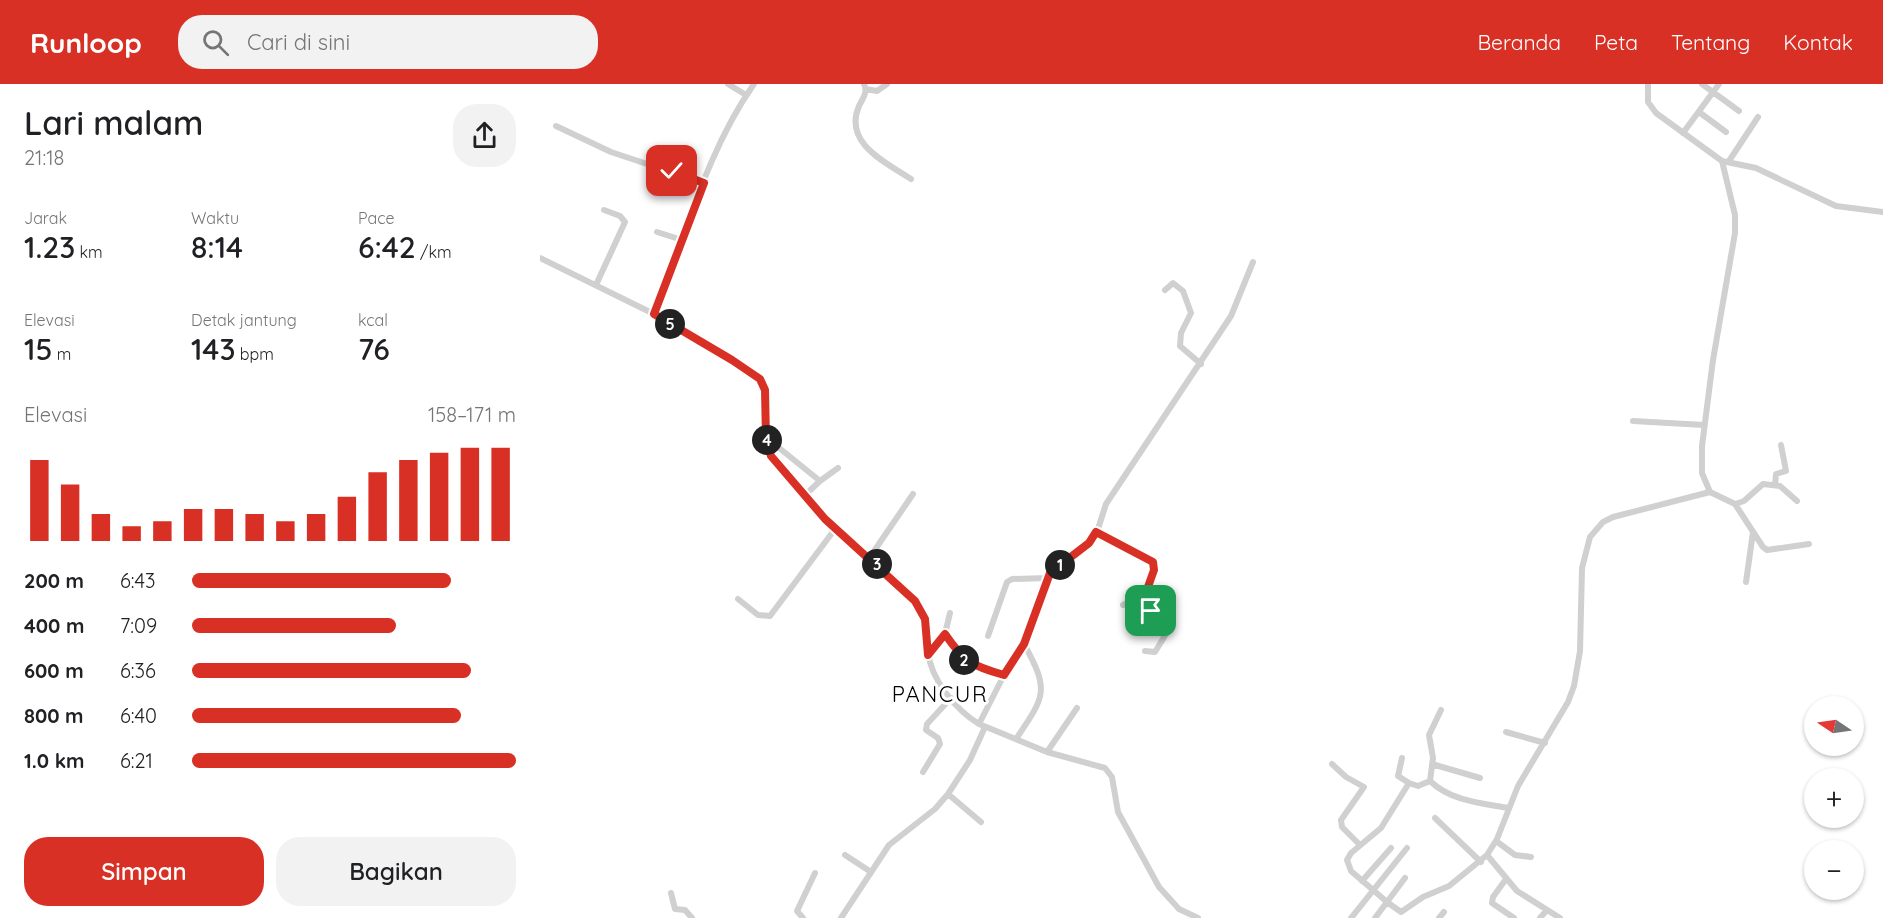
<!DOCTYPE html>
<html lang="id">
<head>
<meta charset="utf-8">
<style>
  :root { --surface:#fff; --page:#f2f2f2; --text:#202124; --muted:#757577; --accent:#d93025 }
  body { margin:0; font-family:Quicksand,sans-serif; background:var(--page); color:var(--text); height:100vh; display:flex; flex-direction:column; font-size:22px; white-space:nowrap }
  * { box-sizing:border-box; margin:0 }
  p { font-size:20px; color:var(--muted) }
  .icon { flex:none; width:33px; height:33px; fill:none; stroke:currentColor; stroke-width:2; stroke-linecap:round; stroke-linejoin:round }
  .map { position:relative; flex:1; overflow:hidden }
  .panel { display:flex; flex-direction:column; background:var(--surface); width:540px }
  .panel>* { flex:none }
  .needle { width:39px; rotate:283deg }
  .buttons { position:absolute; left:1264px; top:612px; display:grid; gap:12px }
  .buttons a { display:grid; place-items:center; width:60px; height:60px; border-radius:50%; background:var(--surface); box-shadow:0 2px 4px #0004; font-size:30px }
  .pin { position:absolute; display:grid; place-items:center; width:51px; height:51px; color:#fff; margin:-26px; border-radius:12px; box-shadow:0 3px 9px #0006 }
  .km { position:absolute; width:30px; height:30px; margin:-15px; border-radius:50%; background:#222; color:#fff; font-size:16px; line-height:30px; text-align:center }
  .round { display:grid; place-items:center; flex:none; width:63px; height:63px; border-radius:24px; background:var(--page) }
  .head { display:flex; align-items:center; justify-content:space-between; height:102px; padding:0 24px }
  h1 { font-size:33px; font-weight:600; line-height:45px }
  .stats { display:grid; grid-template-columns:repeat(3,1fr); gap:9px; height:102px; padding:6px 24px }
  .stats div { display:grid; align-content:center }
  .stats b { font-size:30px; font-weight:600 }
  .stats small { font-size:16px; font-weight:400 }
  .stats p { font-size:16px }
  .chart { height:168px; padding:12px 24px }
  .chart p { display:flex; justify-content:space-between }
  .chart svg { width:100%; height:108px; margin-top:6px; stroke:var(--accent); stroke-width:6 }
  .cta { display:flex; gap:12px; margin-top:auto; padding:12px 24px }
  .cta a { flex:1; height:69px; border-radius:24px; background:var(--accent); color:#fff; font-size:24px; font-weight:600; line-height:69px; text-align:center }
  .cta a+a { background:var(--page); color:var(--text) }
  ul { padding:0 24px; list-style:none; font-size:20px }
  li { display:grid; grid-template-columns:96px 72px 1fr; align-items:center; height:45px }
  li i { height:15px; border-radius:8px; background:var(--accent) }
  header { display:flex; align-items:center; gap:36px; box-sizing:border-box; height:84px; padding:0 30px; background:var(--accent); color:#fff }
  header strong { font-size:28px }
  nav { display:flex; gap:33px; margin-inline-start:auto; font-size:21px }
  .search { width:420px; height:54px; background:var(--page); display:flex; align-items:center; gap:15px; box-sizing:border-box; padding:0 21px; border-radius:24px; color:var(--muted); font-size:22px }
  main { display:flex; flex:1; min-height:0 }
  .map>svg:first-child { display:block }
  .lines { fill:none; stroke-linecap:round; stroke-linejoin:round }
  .minor { stroke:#d0d0d0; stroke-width:6 }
  .route-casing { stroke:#fff; stroke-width:12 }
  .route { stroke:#d93025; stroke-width:8 }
  .labels { text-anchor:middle; stroke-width:6; stroke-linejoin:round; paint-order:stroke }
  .quarter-label { font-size:22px; letter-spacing:1.5px; fill:#000; stroke:#fff }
</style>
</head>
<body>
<header>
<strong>Runloop</strong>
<div class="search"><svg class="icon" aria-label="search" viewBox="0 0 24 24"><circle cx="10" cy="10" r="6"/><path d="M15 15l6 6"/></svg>Cari di sini</div>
<nav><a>Beranda</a><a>Peta</a><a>Tentang</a><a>Kontak</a></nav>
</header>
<main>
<section class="panel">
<div class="head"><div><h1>Lari malam</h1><p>21:18</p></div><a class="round"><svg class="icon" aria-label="share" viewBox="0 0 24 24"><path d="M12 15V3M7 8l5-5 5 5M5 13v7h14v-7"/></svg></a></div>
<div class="stats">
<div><p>Jarak</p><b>1.23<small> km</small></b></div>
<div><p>Waktu</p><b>8:14</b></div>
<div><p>Pace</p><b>6:42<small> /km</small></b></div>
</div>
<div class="stats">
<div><p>Elevasi</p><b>15<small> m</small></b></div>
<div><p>Detak jantung</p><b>143<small> bpm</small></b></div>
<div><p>kcal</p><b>76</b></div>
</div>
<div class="chart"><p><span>Elevasi</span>158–171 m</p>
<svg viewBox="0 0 160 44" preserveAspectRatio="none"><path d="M5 44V11M15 44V21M25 44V33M35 44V38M45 44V36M55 44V31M65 44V31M75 44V33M85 44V36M95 44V33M105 44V26M115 44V16M125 44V11M135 44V8M145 44V6M155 44V6"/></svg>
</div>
<ul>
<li><b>200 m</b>6:43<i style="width:80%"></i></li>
<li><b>400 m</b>7:09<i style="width:63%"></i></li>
<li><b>600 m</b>6:36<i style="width:86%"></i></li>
<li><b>800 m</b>6:40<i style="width:83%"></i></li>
<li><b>1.0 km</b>6:21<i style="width:100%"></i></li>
</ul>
<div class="cta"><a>Simpan</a><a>Bagikan</a></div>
</section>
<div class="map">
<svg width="1343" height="834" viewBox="0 0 1343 834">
  <rect width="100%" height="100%" fill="#fff"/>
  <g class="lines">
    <!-- minor -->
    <path class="minor" d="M188,0L206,11
      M324,0C328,8 323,14 319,22C303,59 345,78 371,95
      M1108,0V18L1116,29L1182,77L1216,84L1296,122L1343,128
      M1162,0L1199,27
      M326,5L337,7L347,0
      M1159,28L1186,48
      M16,42L71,68L164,99
      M1143,49L1179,0
      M1182,77L1195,131V149L1173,276L1162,362V389L1170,408L1195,420L1204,417L1223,400L1240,402L1257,417
      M1189,77L1218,33
      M117,148L142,156
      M0,174L114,230L220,295C237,317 217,350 233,374C250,401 276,428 300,449C325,471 358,491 377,520C387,535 385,550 388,568C391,596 416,626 439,640L507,668L565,684L572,693L578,728L619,803L639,825L658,834
      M56,201L85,138L80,132L64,126
      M625,206L633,199L643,207L651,229L641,249L640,262L661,280
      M114,230C145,154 166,68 214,0
      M1093,337L1164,341
      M227,358L233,359L280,397L264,412
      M280,397L298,384
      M1235,401L1236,390L1246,387L1241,361
      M1195,420L1223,463L1227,466L1269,460
      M557,448L599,468L614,481L604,510V519L627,538L629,545L615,568L605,567
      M330,473L373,410
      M1206,498L1213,448
      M198,515L218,531L230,532L295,445
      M583,521L604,510
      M405,550L428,579L464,591
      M448,552L467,498L472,495L507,494
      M388,571L405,550L410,529
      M439,640L464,591L484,560L510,489L549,459L557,448L566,420L691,232L713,178
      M966,648L1005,659
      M476,655C505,612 510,607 484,560
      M507,668L537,624
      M862,674L858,692L869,699
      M792,680L806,693L824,703L801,736L802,743L820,761
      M892,680L940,694
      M383,688L400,660L398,654L386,646L387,640L411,614
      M890,697C911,717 940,719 968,724
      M408,710L441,738
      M895,734L941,778
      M956,757L975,771L991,773
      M305,771L331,788
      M947,771L977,807L1020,834
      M865,794L847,818L861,828L883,813L909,802L947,771L957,755L978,702L1028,618L1034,602L1040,567L1042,484L1050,453L1063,438L1073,433L1170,408
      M966,795L953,813L952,819L974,834
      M822,797L851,764
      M131,809L135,825L145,826L152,834
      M263,834L257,827L275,789
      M301,834L349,761L395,725L408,710L430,676L445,643
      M811,834L867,764
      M835,834L847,818L811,787L807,776L811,769L841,744L869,699L878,702L890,697L893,674L889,651L901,626
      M899,834L904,828
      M1000,834L1007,826"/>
  </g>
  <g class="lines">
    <!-- route casing -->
    <g class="route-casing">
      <path id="route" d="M132,87L164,99L114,230L192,276L220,295L225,306L226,355L231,372L285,435L375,517L385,535L388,571L405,550C424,578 432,582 464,591L484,560L510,489L549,459L556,448L613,478L614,486L604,514L611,527"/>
    </g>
    <!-- route -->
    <use href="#route" class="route"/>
  </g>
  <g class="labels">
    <!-- quarter labels -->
    <g class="quarter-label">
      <text x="400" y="618">PANCUR</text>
    </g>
  </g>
</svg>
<div class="buttons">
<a><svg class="needle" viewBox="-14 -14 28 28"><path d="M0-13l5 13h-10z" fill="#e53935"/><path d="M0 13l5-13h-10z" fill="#757577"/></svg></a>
<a>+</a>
<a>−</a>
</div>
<div class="pin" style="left:611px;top:527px;background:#1e9e55"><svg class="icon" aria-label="arrive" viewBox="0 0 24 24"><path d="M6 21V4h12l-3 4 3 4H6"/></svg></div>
<div class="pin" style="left:132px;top:87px;background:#d93025"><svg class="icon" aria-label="check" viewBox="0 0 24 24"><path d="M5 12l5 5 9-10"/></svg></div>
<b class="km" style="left:520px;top:481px">1</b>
<b class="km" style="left:424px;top:576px">2</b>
<b class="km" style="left:337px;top:480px">3</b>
<b class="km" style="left:227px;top:356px">4</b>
<b class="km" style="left:130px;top:240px">5</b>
</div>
</main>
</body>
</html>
